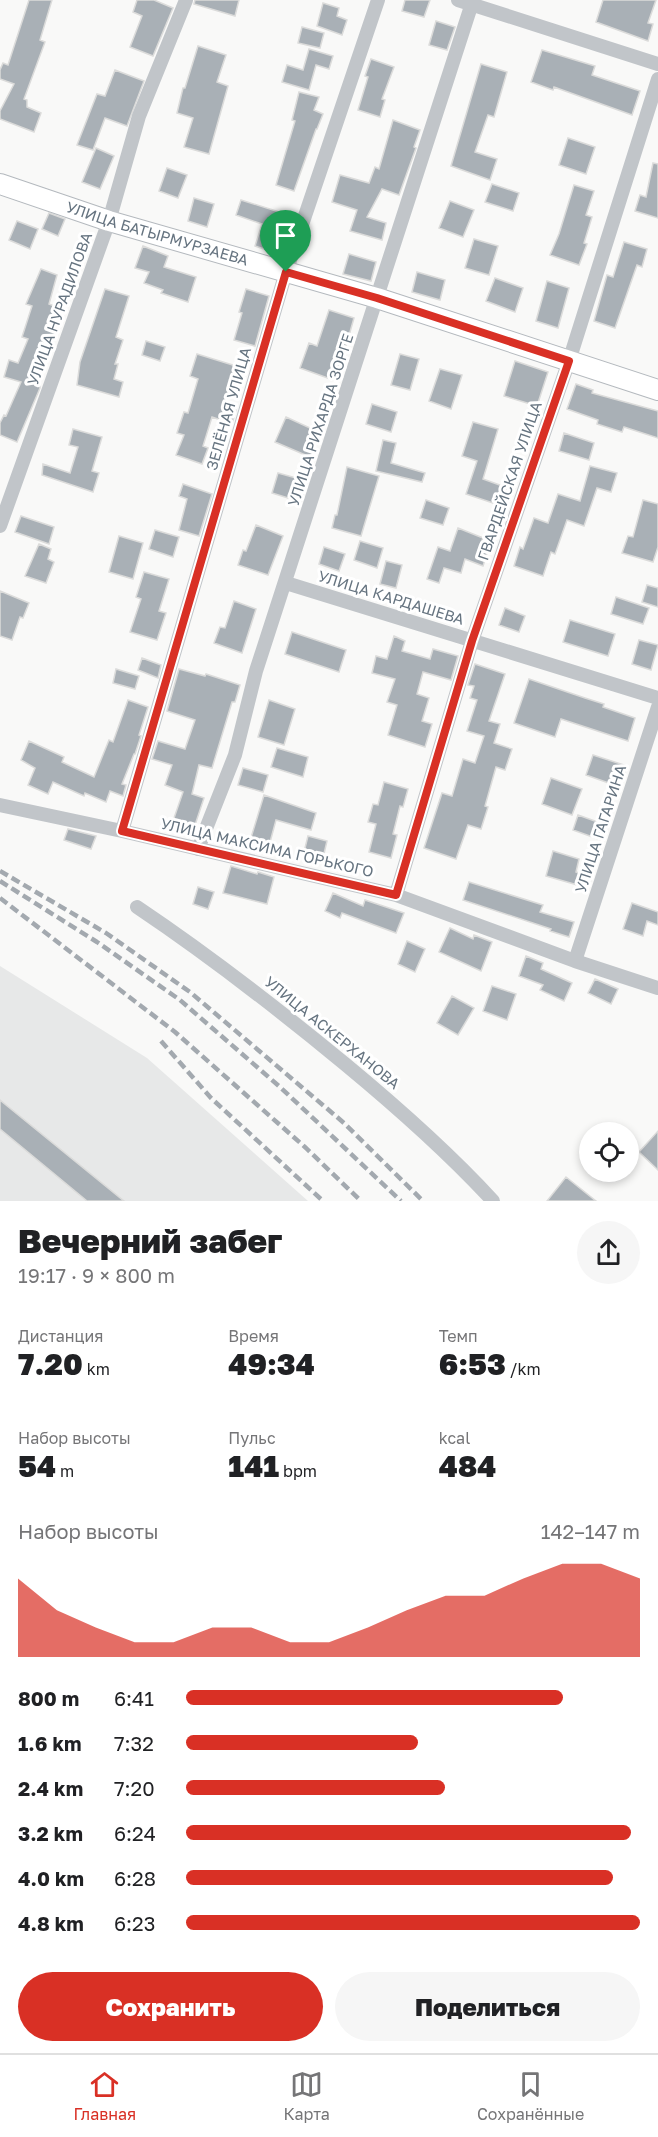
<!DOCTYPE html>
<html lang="ru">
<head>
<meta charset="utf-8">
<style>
  :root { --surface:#fff; --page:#f6f6f6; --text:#202124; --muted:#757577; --line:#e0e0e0; --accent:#d93025 }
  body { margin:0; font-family:"Golos Text",sans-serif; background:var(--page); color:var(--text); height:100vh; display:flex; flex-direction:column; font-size:22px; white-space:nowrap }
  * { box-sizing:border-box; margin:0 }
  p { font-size:20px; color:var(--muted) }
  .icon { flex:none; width:33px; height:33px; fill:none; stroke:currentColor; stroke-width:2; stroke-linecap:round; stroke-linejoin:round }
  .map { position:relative; height:1201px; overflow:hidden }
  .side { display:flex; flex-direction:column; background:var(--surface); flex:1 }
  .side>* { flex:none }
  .buttons { position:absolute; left:579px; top:1122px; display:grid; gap:12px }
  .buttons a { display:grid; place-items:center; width:60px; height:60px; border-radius:50%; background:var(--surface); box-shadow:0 3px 9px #0003; font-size:30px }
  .pin { position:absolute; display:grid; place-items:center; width:51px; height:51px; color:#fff; margin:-62px -26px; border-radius:50% 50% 50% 0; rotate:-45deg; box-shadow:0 0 6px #0007 }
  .pin .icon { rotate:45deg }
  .round { display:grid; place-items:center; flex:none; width:63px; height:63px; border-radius:32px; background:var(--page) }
  .head { display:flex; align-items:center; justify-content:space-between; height:102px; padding:0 18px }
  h1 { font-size:33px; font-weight:800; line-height:45px }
  .figures { display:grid; grid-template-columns:repeat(3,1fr); gap:9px; height:102px; padding:6px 18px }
  .figures div { display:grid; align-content:center }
  .figures b { font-size:30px; font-weight:800 }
  .figures small { font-size:16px; font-weight:400 }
  .figures p { font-size:16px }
  .chart { height:168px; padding:12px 18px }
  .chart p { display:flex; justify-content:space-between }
  .chart svg { width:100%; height:108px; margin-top:6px; fill:var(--accent); opacity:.7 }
  .primary-button { display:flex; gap:12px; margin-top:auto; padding:12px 18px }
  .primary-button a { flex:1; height:69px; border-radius:36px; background:var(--accent); color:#fff; font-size:24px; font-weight:800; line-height:69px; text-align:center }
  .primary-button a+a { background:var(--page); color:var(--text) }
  ul { padding:0 18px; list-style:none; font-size:20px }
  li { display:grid; grid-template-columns:96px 72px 1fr; align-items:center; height:45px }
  li i { height:15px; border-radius:8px; background:var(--accent) }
  .tabs { display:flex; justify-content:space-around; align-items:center; height:84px; border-top:2px solid var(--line); background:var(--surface); font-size:16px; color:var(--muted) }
  .tabs a { display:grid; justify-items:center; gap:3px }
  .tabs .selected { color:var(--accent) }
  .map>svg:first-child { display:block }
  .built { fill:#e7e8e8 }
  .building { fill:#a9b0b6; stroke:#dbdbda; stroke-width:1.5 }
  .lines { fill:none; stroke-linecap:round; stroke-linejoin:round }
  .secondary-casing { stroke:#b4b9be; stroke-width:22 }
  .street { stroke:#c1c5c9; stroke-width:14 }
  .secondary { stroke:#fff; stroke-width:20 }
  .rail { stroke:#a3a9af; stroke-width:4.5; stroke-dasharray:9 4.5; stroke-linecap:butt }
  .route-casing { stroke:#fff; stroke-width:12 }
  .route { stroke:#d93025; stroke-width:8 }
  .labels { text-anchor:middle; stroke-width:6; stroke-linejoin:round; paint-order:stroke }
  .street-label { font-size:15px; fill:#667480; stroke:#fff }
</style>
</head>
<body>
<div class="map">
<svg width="658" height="1201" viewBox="0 0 658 1201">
  <rect width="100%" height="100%" fill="#f9f9f8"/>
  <!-- built -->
  <path class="built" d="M0,966L147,1058L308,1201H0Z"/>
  <!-- building -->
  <path class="building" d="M29,0H52L40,40L45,42L24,99L27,100V107L41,113L34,132L0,119V111L14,84L0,79V70L3,63L8,65Z
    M137,0H154L173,8L153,56L130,47L142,16L133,12Z
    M195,0H239L235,16L194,4Z
    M405,0H430L424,17L402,11Z
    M603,0H656L648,23L653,24L648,41L596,22Z
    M323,3L339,8L337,16L347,20L342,35L317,26Z
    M436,21L455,27L447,50L429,45Z
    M302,27L324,33L320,48L298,43Z
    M198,46L226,55L217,82L228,86L209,154L184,147L193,118L177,113L183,88H185Z
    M309,49L333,56L329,69L316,65L309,90L282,82L287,65L303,70Z
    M542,50L595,66L592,75L640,91L632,115L554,87L553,90L531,82Z
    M371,59L394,67L382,99L385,100L380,117L358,110L368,77L365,76Z
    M481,64L507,72L494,117L488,115L475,152L497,159L490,180L451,166Z
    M115,70L144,81L127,126L105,118L93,150L77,145L97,94L105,96Z
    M299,92L319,97L314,110L323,114L317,129H316L294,191L276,185L295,121L292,120Z
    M393,120L420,130L414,147L416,148L399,195L382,189L367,217L386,223L382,240L350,231L357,210L332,202L340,175L369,183L375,167L379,169Z
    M568,138L595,147L586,174L559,165Z
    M96,148L114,156L100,189L82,182Z
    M653,163L658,164V218L635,211L640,195L646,197Z
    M167,168L187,175L178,198L159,191Z
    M492,184L519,193L513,211L485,202Z
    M574,185L594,191L586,215L592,217L584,243L587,244L579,265L550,255L559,234Z
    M194,198L214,204L207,227L188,221Z
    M241,200L289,215L276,253L255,246L262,224L236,215Z
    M450,201L474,210L463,237L439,228Z
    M49,213L65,219L58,236L42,229Z
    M17,221L38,229L30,249L9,240Z
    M474,239L498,246L489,275L465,268Z
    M624,242L647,249L642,267L637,265L615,328L594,321L607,275L613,277Z
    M143,246L168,256L164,267L196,277L188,302L161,293L163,290L144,283L149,272L135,268Z
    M349,254L376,262L371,281L343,274Z
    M41,269L57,275L49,304L60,308L61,317L51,347L38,376L40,388L17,442L0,435V423L4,415L6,416L21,382L4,377L9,360L18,363L28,339L22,337L32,306L26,304Z
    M417,272L445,280L440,300L412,292Z
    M495,278L523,288L515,312L486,301Z
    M547,281L569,288L558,328L536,321Z
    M105,289L129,296L116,337L123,340L115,364H118L114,379L123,382L119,397L77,385L80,362Z
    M246,289L269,296L255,346L234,340L242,313L239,312Z
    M329,310L354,318L336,381L300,368L309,343L317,346Z
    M146,341L165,347L160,361L142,355Z
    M197,354L236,366L224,406L236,410L232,424L212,417L203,446L208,448L202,464L176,455L184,435L177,433L184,412L188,413L198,379L190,376Z
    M400,354L419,359L410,390L391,385Z
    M515,361L548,372L537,406L504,396Z
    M440,369L462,375L451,409L429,401Z
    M576,384L593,390L592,393L658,411V438L624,427L622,432L597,424L598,420L567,409Z
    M372,404L397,412L391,432L366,424Z
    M286,417L321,433L310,457L275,442Z
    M473,422L498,429L483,479L508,488L502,506L466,494L477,461L462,456Z
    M73,429L102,437L92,471L99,473L93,492L42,475L43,464L70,473L78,447L69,445Z
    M564,433L594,443L589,460L559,451Z
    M383,440L396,443L391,463L425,473L422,482L376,471Z
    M590,466L617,473L611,492L597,488L584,526L567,520L555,554L551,552L543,576L514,566L520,547L523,549L534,518L548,523L558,494L580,501Z
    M347,467L379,476L361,536L332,528L335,515H337Z
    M278,473L307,481L301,502L272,493Z
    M183,484L212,494L199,536L179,530L187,499L179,496Z
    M426,500L449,508L443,525L420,518Z
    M643,500L658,504V547L653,562L622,553L628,536L633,537Z
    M21,516L54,527L49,544L15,532Z
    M256,525L283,536L268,575L238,565L243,550L246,551Z
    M458,528L483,538L481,543L489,547L483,566L465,559L461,573L444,568L439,583L427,579L438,547L450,551Z
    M155,530L179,537L173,557L149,549Z
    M119,536L143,543L133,579L109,572Z
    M360,541L383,548L377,568L354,560Z
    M39,544L51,549L48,559L54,562L46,583L25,576Z
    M324,547L345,554L339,571L319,564Z
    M386,561L402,565L396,588L380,584Z
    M144,572L169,579L159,611L166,613L157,640L130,632L141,599L136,597Z
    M647,585L658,588V607L642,602Z
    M0,591L29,603L23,618L20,617L12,640L0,636Z
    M616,597L649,608L643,624L611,614Z
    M234,601L256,609L242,653L214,643L220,627L225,628Z
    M505,608L525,616L519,632L499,625Z
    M570,620L615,634L608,656L563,642Z
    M292,632L346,650L339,672L285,654Z
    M394,636L405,641L402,651L430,659L433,649L458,656L451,680L423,672L417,694L429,698L422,721L432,724L425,747L388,735L397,705L387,702L395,679L372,673L376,656L387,659Z
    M639,640L658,645L651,670L632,664Z
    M142,658L161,665L158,678L138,670Z
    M475,664L505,674L489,721L500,724L494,743L512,749L505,770L496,767L485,806L488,807L481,829L468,825L456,859L424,848L442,793L452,796L463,759L475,763L484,736L467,731L477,700L470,698L474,686L468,685Z
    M116,669L139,676L135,689L113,683Z
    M179,669L205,676L206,674L240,685L235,702H232L212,768L199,765L192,794L204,798L194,828L173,821L183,792L165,785L172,765L152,759L158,741L185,749L195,720L167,711Z
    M529,679L585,698L604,704L603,707L635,718L628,741L561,719L555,737L514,723Z
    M128,700L148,707L139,735L141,736L135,754H134L122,784L126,785L123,796L110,791L106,802L85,793L84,796L53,782L48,794L28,785L35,768L21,760L29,741L64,757L62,762L94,777L109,740L113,742Z
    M269,700L295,709L284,745L258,737Z
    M277,748L308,757L303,777L271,767Z
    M593,755L627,766L620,787L586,775Z
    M243,768L268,775L263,792L238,785Z
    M551,778L582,789L572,815L542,804Z
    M384,782L408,789L403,807L400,806L393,834L397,835L391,858L369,852L376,824L368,822L373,804L378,805Z
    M264,795L316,813L311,830L276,820L269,846L250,841Z
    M578,815L606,825L601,840L573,830Z
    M68,829L96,836L91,849L64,840Z
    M308,836L327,841L323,858L304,852Z
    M553,851L579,859L576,872L592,877L588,888L546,876Z
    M231,866L257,874L258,872L274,877L267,904L223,893Z
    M469,882L543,905L540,912L574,922L569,937L550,931L551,929L463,900Z
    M198,887L214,892L208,909L193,904Z
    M333,893L363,906L365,900L404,913L396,933L342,913L340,918L325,911Z
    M632,903L658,912V925L647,921L643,936L623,929Z
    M450,928L473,939L474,935L492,942L481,971L439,952Z
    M407,941L425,949L415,972L398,964Z
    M526,956L543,963L541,969L572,983L564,1001L540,990L543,985L519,976Z
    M595,979L618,989L611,1004L588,993Z
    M492,986L516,994L507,1020L483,1011Z
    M452,996L474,1008L458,1035L437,1023Z
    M0,1100L124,1201H87L0,1129Z
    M658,1131V1170L639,1152Z
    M566,1177L596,1201H547Z"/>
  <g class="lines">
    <!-- secondary casing -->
    <g class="secondary-casing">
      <g id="secondary">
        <path id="s1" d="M0,184L109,221L377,298L658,390"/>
      </g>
    </g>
    <!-- street -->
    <path class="street" d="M458,0L658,64
      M0,526L109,221L139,116L186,0
      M286,583L658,698
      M0,805L122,831L396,895L575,961L658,988
      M122,831L286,272L378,0
      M198,849L235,755L256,671L473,0
      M396,895L472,641L569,361L658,79
      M137,907C210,956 277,1008 345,1064C397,1107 448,1152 493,1201
      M575,961L658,707"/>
    <!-- secondary -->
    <use href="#secondary" class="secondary"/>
    <!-- rail -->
    <path class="rail" d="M0,871L106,933L190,992L344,1123L423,1201
      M0,881L97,942L180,1000L280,1087L401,1201
      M0,898L175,1032L306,1148L361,1201
      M161,1041L211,1098L323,1201"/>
  </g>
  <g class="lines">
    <!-- route casing -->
    <g class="route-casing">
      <path id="route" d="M286,272L377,298L569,361L472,641L396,895L122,831Z"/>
    </g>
    <!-- route -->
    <use href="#route" class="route"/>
  </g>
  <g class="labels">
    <!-- street labels -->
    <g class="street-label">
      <text dy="5" stroke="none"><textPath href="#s1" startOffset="165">УЛИЦА БАТЫРМУРЗАЕВА</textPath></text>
      <text transform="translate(60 309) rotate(-70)" y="5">УЛИЦА НУРАДИЛОВА</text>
      <text transform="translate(229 409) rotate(-74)" y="5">ЗЕЛЁНАЯ УЛИЦА</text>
      <text transform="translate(321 420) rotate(-72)" y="5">УЛИЦА РИХАРДА ЗОРГЕ</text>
      <text transform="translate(510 481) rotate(-71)" y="5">ГВАРДЕЙСКАЯ УЛИЦА</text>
      <text transform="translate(391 598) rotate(17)" y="5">УЛИЦА КАРДАШЕВА</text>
      <text transform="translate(601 829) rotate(-72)" y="5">УЛИЦА ГАГАРИНА</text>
      <text transform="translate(267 848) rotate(13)" y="5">УЛИЦА МАКСИМА ГОРЬКОГО</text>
      <text transform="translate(332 1033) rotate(39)" y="5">УЛИЦА АСКЕРХАНОВА</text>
    </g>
  </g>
</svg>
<div class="buttons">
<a><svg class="icon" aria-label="locate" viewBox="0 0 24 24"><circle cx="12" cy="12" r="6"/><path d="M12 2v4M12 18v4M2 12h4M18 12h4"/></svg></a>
</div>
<div class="pin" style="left:286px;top:272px;background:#1e9e55"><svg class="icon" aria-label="arrive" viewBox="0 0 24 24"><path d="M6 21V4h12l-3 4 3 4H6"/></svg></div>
</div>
<section class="side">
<div class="head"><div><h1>Вечерний забег</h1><p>19:17 · 9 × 800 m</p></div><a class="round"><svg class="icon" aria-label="share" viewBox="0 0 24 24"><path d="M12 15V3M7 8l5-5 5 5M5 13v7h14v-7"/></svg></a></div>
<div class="figures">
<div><p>Дистанция</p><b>7.20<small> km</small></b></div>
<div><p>Время</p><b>49:34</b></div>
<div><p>Темп</p><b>6:53<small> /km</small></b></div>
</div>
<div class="figures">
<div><p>Набор высоты</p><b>54<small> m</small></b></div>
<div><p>Пульс</p><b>141<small> bpm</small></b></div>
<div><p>kcal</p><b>484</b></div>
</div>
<div class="chart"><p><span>Набор высоты</span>142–147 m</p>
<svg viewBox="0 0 160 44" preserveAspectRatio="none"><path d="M0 44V12L10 25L20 32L30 38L40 38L50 32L60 32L70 38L80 38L90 32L100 25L110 19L120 19L130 12L140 6L150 6L160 12V44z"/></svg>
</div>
<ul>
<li><b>800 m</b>6:41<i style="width:83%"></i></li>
<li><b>1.6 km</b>7:32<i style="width:51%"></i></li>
<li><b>2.4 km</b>7:20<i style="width:57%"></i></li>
<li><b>3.2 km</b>6:24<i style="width:98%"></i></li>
<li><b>4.0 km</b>6:28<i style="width:94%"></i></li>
<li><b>4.8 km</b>6:23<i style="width:100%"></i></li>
</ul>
<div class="primary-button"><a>Сохранить</a><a>Поделиться</a></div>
</section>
<nav class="tabs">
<a class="selected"><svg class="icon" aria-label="home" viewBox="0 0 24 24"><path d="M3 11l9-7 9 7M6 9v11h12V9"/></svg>Главная</a>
<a><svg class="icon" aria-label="map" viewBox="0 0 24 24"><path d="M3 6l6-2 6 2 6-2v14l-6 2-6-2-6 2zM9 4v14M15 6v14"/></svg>Карта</a>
<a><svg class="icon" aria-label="saved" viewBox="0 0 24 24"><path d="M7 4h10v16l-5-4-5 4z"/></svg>Сохранённые</a>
</nav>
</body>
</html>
